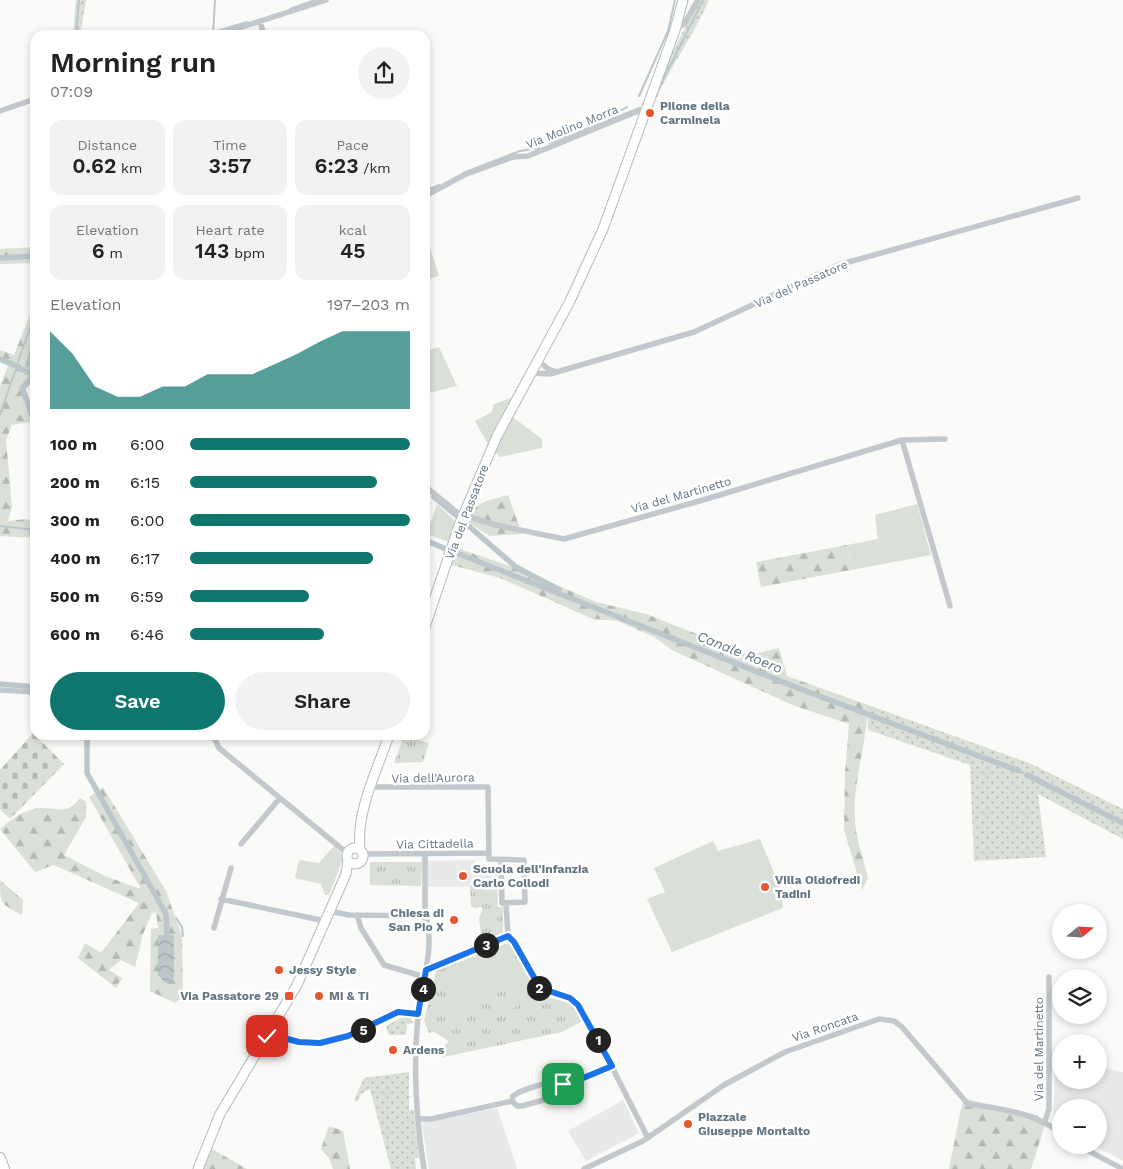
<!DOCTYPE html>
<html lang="en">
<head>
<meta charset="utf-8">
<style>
  :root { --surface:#fff; --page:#f2f2f2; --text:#222; --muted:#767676; --accent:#0f766e }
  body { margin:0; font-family:"Work Sans",sans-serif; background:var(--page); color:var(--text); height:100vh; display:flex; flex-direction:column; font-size:19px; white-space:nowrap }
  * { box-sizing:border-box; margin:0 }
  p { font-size:16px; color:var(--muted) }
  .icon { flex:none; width:28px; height:28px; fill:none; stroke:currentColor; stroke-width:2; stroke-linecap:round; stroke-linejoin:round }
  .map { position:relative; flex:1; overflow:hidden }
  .drawer { position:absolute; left:30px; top:30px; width:400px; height:710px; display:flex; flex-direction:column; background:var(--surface); border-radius:15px; box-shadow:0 2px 8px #0003 }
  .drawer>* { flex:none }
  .needle { width:32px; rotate:72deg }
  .tools { position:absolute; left:1052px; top:904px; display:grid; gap:10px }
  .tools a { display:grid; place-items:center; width:55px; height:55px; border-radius:50%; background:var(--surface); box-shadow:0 2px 8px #0003; font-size:25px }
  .pin { position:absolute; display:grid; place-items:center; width:42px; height:42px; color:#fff; margin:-21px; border-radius:10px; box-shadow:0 2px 8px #0006 }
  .km { position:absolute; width:25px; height:25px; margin:-12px; border-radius:50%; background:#222; color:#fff; font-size:14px; line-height:25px; text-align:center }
  .round { display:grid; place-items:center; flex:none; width:52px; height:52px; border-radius:26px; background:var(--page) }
  .summary { display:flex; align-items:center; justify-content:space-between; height:85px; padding:0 20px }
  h1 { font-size:28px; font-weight:600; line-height:38px }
  .figures { display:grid; grid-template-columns:repeat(3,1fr); gap:8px; height:85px; padding:5px 20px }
  .figures div { display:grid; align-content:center; border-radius:12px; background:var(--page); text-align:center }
  .figures b { font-size:21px; font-weight:600 }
  .figures small { font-size:14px; font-weight:400 }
  .figures p { font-size:14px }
  .chart { height:140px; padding:10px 20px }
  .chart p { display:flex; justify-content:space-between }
  .chart svg { width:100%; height:90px; margin-top:5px; fill:var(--accent); opacity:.7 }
  .button { display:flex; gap:10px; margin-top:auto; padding:10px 20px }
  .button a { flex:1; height:58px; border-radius:30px; background:var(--accent); color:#fff; font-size:20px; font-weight:600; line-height:58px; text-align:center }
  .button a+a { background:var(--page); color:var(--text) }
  ul { padding:0 20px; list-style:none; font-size:16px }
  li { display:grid; grid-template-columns:80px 60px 1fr; align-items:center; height:38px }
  li i { height:12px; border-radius:6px; background:var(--accent) }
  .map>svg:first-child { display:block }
  .built { fill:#e8e9e9 }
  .grass { fill:url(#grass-dots) }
  .forest { fill:url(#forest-firs) }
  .cemetery { fill:url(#cemetery-stones) }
  .park { fill:url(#park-tufts) }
  .garden { fill:#dadfd7 }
  .water { fill:url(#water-waves) }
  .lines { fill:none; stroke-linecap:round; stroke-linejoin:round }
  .stream { stroke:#bbc7cb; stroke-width:2 }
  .canal { stroke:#bbc7cb; stroke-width:5.5 }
  .secondary-casing { stroke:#b3babf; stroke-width:11 }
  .primary-casing { stroke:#b5babe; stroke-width:12 }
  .street { stroke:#c3c8cc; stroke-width:5.5 }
  .secondary { stroke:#fff; stroke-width:9 }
  .primary { stroke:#fff; stroke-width:10 }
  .route-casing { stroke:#fff; stroke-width:10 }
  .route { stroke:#1a73e8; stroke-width:6 }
  .poi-dot { fill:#e4572e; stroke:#fff; stroke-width:2 }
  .labels { text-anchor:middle; stroke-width:5; stroke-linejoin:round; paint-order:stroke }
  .poi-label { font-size:12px; font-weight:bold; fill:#657683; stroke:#fff; text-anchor:start }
  .street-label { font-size:12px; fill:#657683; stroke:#fff }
  .water-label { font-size:14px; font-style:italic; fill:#60757c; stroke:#fff }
</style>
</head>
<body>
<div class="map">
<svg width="1123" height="1169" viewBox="0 0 1123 1169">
  <defs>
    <pattern id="grass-dots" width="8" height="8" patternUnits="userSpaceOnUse" patternTransform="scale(1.25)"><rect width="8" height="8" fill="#dadfd7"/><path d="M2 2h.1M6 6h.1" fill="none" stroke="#b4b9b4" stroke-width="1.8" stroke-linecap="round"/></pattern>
    <pattern id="forest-firs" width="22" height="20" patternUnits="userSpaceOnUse" patternTransform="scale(1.25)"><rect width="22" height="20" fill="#dadfd7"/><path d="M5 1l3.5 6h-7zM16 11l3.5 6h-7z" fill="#b4b9b4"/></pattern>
    <pattern id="cemetery-stones" width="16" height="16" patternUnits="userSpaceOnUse" patternTransform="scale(1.25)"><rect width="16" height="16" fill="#dadfd7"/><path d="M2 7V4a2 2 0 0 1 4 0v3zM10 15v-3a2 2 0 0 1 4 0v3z" fill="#b4b9b4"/></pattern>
    <pattern id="park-tufts" width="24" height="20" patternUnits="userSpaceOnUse" patternTransform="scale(1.25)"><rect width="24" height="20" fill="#dadfd7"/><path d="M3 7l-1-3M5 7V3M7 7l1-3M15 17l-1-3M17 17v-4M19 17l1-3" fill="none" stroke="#b4b9b4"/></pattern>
    <pattern id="water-waves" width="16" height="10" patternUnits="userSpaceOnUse" patternTransform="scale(1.25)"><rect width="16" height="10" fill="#bbc7cb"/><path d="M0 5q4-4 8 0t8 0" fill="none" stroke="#9ca6aa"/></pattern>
  </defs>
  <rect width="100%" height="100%" fill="#fafaf8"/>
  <!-- built -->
  <path class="built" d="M474,860L478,866H497V886L428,887V861Z
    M1056,1057L1061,1058V1080H1099V1067L1123,1072V1161L1093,1145H1099V1108H1061V1124L1053,1119Z
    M623,1100L639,1133L586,1161L568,1131Z
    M497,1108L517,1169H429L422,1123Z"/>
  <!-- grass -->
  <path class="grass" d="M76,0H86L80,35H73Z
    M700,0H709C694,35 671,65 656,99L653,98L671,54Z
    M868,705L1029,763L1123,809V839L1038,794L1046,857L974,861L970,765L868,730Z
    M402,1017L411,1018L413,1023L407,1024L406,1035H389L386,1026Z
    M409,1072V1096H413L409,1097V1110H414L419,1157L415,1158L416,1169H391L370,1089L361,1094L357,1102L354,1100L364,1078Z"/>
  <!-- forest -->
  <path class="forest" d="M35,247V263L0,264V249Z
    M35,302V377L26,390L35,412V421L12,425L6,440L12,507L8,521L26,519L35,521V538L0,536V386L8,366L0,362V350L14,355Z
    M508,495L522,534L490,536L467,522C474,501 488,501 508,495Z
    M847,545L851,570L761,587L756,562Z
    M454,547L525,571L596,602L646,614L750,655L779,648L787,676L868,705C867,744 852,782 855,821C856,840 864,860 868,878L862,890L844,830L845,773L849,724L795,706L672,650L654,637L618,621L593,619L500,578L448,564Z
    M103,787L166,891L182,936L183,996L175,1003L150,991L151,929L158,928L156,912L152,913L143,934L135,967L121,960L109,970L122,978L116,988L78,958L85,943L101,953L139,903L54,865L35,872L0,829C11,819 26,808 42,808C60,808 67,815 80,798L86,802V817L64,855L105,876L141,889L89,797Z
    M0,880L23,900L22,915C1,904 0,904 0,880Z
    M966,1099L1037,1115L1045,1125L1031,1169H949L962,1104Z
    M329,1126L343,1131L350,1169H333L329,1158L321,1149Z
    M212,1149L247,1169H203Z"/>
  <!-- cemetery -->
  <path class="cemetery" d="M33,733L64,764L10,819L0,809V770Z"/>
  <!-- park -->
  <path class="park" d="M404,736L429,743L423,762L394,763Z
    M370,862H422L421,886L370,885Z
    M470,886H497L498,907H503V933L482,941L479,919L483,907L475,908L471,906Z
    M511,942C518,954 528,982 537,990C555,1007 567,991 583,1021L562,1032L443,1057V1048L449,1041L434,1032L429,1033L424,1021L436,971Z"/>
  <!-- garden -->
  <path class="garden" d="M428,241L439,276L425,280V242Z
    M439,347L457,386L425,394V351Z
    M510,398V415L542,439V448L500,457L489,446L475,421L492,412L493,405Z
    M437,504L455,521L449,542L427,534Z
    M917,504L931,555L851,570L847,545L878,539L875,515Z
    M760,839L782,892L783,908L672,952L647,899L665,892L654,868L713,841L718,851Z
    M334,846L344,856L329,895H325L321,884L295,878L299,860L319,863Z
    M511,945L526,982L453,1011L438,974Z
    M525,989L530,1001L504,1012L499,1000Z"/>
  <!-- water -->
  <path class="water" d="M158,935H174V977L169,983H165L158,975Z"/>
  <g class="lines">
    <!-- stream -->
    <path class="stream" d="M290,9L315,0
      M214,32L247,22
      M76,35L79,0
      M213,35L215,0
      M657,92L703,0
      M639,96L668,31L675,0
      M608,118L627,107
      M550,143L640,108
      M463,173L520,151L539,148
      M425,191L439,185
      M0,415L35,313
      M0,526L35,530
      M176,918L182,927L183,936"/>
    <!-- canal -->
    <path class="canal" d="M0,258L35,256
      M0,359L14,365
      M28,365L35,344
      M19,368L35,375
      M35,374L22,388L35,423
      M434,497L458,517
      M464,522L516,567L559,590
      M425,540L446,549
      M454,552L803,690L1019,771
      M0,684L35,687
      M87,735V773L166,914L167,935
      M1027,775L1123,823"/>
    <!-- secondary casing -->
    <g class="secondary-casing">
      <path id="secondary" d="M425,627L460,523L497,436L570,301L603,229L675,30L683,0
        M347 856a8 8 0 1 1 16 0a8 8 0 1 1-16 0Z
        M360,849C356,811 377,771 389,735
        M198,1169L220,1114L297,985L346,874L348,860"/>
    </g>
    <!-- primary casing -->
    <g class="primary-casing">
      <path id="primary" d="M0,1158L4,1169"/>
    </g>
    <!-- street -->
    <path class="street" d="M260,22L264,35
      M675,30L684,24L698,0
      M217,35L326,0
      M0,111L35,99
      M425,196L464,175L513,157L528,156L636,112L645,110
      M539,361L548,369L557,372
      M531,373L550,374L694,332L838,265L1078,198
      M902,440L950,606
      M425,486L459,514L496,525L564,539L703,500L902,440L945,439
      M0,690L35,692
      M213,735L219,748L347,853
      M371,787H488L489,859L524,860L525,902L502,903L501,860
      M241,844L280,798
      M363,854L489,853
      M221,899L325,921
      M506,903L508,936L514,942L540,988L570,998L583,1010L648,1138
      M329,911L349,915L422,916L427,920C434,952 421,985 418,1016C413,1067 416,1119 424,1169
      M357,915L361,928L384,965L425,977
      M425,917V854
      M214,928L231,868
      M426,970L508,936
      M277,1020L280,1037
      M266,1038L280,1037L299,1042L319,1043L348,1036L397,1012L418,1014
      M564,1087L612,1066
      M512,1101L517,1106H522L558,1096L563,1093L564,1087
      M512,1101L513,1096C520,1090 552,1080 561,1082L564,1087
      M418,1119H431L512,1101
      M1045,1121L1049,1109V977
      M1077,1145L1123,1169
      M584,1169L643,1141L724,1085L785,1052L879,1019L894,1021L902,1027L968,1104C1002,1109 1033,1112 1061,1133"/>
    <!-- secondary -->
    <use href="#secondary" class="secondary"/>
    <!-- primary -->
    <use href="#primary" class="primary"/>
  </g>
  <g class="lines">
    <!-- route casing -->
    <g class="route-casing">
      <path id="route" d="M267,1036L266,1038L280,1037L299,1042L320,1043L348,1036L398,1012L418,1014L426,970L508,936L514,942L540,988L570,998L578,1005L612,1066L564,1086L563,1084"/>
    </g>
    <!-- route -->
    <use href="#route" class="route"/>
  </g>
  <!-- markers -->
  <g class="poi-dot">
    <circle cx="650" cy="113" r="5"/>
    <circle cx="463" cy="876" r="5"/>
    <circle cx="765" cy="887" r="5"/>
    <circle cx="454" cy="920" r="5"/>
    <circle cx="279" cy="970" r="5"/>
    <rect x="284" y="991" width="10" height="10" rx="2.5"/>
    <circle cx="319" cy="996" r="5"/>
    <circle cx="393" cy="1050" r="5"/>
    <circle cx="688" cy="1124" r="5"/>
  </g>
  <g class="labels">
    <!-- poi labels -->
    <g class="poi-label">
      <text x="660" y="110">Pilone della<tspan x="660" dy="14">Carminela</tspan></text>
      <text x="473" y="873">Scuola dell'Infanzia<tspan x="473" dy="14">Carlo Collodi</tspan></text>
      <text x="775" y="884">Villa Oldofredi<tspan x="775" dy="14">Tadini</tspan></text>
      <text x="444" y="917" text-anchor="end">Chiesa di<tspan x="444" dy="14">San Pio X</tspan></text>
      <text x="289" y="974">Jessy Style</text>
      <text x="279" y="1000" text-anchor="end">Via Passatore 29</text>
      <text x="329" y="1000">Mi &amp; Ti</text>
      <text x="403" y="1054">Ardens</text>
      <text x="698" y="1121">Piazzale<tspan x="698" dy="14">Giuseppe Montalto</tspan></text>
    </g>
    <!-- street labels -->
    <g class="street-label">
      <text transform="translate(572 127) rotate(-22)" y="4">Via Molino Morra</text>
      <text transform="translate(801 284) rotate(-24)" y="4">Via del Passatore</text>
      <text transform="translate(681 495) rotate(-16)" y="4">Via del Martinetto</text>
      <text transform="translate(467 512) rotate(-69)" y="4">Via del Passatore</text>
      <text transform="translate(433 778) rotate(-1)" y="4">Via dell'Aurora</text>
      <text transform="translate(435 844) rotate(-1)" y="4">Via Cittadella</text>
      <text transform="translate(825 1027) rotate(-19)" y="4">Via Roncata</text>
      <text transform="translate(1039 1049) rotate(-90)" y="4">Via del Martinetto</text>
    </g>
    <!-- water labels -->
    <g class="water-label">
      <text transform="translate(740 652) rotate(22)" y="5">Canale Roero</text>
    </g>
  </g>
</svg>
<div class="tools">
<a><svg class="needle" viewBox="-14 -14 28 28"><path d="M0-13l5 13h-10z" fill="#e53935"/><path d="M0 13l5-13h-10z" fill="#767676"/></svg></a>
<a><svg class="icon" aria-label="layers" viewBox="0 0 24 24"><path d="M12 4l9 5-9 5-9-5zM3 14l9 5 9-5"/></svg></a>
<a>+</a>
<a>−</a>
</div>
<div class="pin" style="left:563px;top:1084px;background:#1e9e55"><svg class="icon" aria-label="arrive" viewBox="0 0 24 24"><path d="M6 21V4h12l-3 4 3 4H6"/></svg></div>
<div class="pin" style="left:267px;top:1036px;background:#d93025"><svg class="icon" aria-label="check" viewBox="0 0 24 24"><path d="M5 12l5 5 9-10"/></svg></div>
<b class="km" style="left:598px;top:1040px">1</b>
<b class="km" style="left:539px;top:988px">2</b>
<b class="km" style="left:486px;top:945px">3</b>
<b class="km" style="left:423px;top:989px">4</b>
<b class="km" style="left:363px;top:1030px">5</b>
<section class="drawer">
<div class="summary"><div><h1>Morning run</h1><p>07:09</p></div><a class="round"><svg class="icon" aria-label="share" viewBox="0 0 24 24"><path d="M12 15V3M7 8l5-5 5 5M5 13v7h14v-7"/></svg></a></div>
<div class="figures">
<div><p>Distance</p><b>0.62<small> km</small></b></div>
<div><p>Time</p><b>3:57</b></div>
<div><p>Pace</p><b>6:23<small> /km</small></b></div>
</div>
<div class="figures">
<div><p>Elevation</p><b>6<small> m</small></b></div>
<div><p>Heart rate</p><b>143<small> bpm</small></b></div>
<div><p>kcal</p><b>45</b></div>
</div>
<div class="chart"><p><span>Elevation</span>197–203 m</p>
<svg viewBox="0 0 160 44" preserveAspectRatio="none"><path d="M0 44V6L10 17L20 33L30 38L40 38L50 33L60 33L70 27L80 27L90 27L100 22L110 17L120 11L130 6L140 6L150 6L160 6V44z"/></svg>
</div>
<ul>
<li><b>100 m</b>6:00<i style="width:100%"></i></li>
<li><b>200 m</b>6:15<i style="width:85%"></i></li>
<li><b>300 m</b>6:00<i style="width:100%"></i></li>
<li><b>400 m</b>6:17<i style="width:83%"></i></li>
<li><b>500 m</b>6:59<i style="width:54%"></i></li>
<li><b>600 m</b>6:46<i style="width:61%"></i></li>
</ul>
<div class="button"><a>Save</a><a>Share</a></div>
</section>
</div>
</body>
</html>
